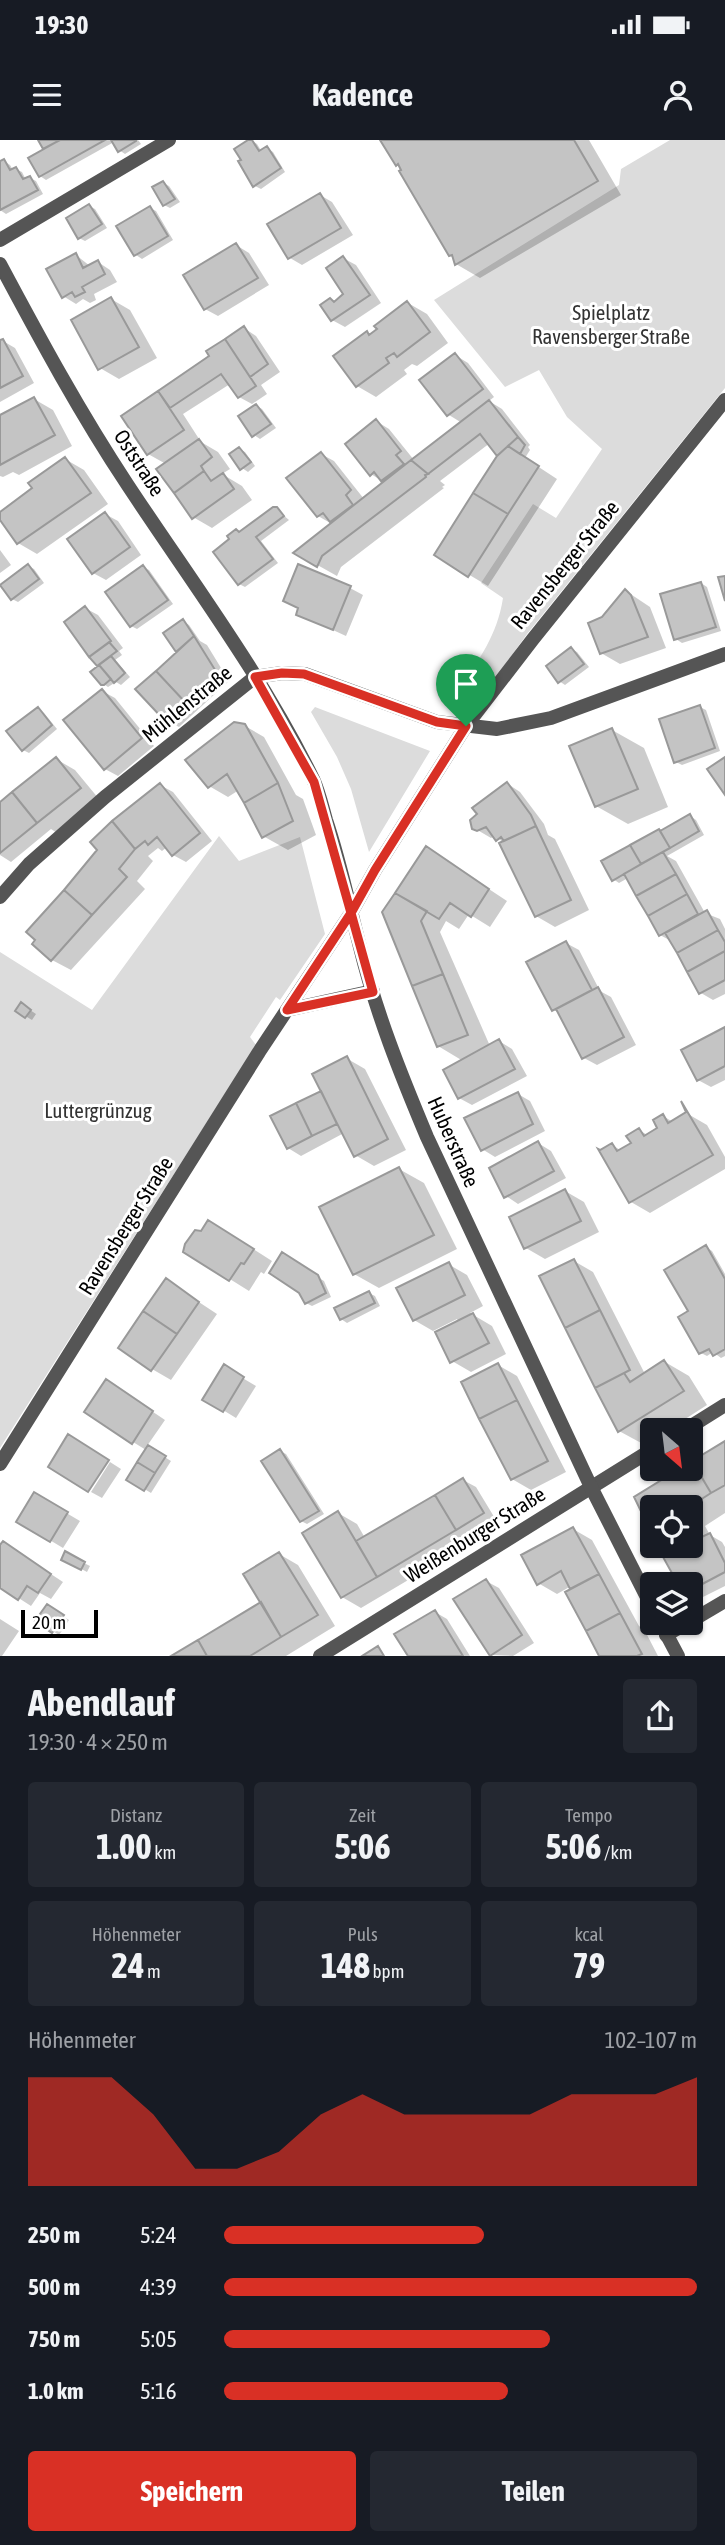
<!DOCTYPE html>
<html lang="de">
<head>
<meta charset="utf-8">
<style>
  :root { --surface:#171b24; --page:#242831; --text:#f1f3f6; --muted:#9ea1a6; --accent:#d93025 }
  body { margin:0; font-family:"Asap Condensed",sans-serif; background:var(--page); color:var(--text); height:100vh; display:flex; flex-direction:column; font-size:26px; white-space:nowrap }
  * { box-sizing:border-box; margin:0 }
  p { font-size:23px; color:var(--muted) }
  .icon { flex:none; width:38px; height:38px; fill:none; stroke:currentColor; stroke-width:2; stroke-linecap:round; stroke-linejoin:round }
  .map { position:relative; height:1516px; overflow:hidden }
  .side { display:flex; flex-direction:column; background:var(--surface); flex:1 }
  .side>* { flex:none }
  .needle { width:46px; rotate:152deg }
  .tools { position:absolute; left:640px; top:1278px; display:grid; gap:14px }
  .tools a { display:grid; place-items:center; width:63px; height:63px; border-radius:7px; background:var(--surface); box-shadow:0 2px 5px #0004; font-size:35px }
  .scale { position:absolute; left:21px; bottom:18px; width:77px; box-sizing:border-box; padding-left:7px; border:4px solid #000; border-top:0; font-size:19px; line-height:24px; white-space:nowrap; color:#000; -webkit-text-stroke:5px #fff; paint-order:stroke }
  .pin { position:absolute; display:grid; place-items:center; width:60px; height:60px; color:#fff; margin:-72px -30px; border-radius:50% 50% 50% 0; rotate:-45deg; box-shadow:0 0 7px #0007 }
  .pin .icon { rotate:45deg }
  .round { display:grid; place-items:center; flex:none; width:74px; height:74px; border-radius:7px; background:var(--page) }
  .headline { display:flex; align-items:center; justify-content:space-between; height:119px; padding:0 28px }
  h1 { font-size:38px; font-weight:700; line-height:52px }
  .metrics { display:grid; grid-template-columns:repeat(3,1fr); gap:10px; height:119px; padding:7px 28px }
  .metrics div { display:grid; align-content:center; border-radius:7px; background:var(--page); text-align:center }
  .metrics b { font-size:35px; font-weight:700 }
  .metrics small { font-size:19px; font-weight:400 }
  .metrics p { font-size:19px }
  .chart { height:196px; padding:14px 28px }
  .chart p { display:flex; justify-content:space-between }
  .chart svg { width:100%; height:126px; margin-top:7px; fill:var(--accent); opacity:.7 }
  .primary-button { display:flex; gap:14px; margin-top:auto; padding:14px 28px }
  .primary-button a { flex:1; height:80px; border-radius:7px; background:var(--accent); color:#fff; font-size:28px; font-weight:700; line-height:80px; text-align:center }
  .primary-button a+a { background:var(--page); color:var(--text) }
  ul { padding:0 28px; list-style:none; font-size:23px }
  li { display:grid; grid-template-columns:112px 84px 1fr; align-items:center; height:52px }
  li i { height:18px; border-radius:9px; background:var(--accent) }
  .status { display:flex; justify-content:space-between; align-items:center; height:49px; padding:0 35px; background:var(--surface); direction:ltr }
  .status svg { height:19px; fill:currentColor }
  header { display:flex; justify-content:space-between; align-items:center; height:91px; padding:0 28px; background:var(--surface); font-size:32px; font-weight:700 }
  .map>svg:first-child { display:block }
  .green { fill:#dcdcdc }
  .shadow { fill:#0003 }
  .building { fill:#c4c4c4; stroke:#999; stroke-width:2 }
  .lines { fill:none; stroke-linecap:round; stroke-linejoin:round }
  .service { stroke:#555; stroke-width:14 }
  .minor { stroke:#555; stroke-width:14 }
  .tertiary { stroke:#555; stroke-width:14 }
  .route-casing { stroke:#fff; stroke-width:14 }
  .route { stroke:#d93025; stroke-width:9 }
  .labels { text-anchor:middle; stroke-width:6; stroke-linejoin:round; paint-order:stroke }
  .park-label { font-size:21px; fill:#333; stroke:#fff }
  .street-label { font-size:21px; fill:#000; stroke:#fff }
</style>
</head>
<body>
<div class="status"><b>19:30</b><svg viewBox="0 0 49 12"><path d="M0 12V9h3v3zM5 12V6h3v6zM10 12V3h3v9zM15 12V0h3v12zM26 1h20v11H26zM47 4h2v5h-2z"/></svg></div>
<header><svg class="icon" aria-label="menu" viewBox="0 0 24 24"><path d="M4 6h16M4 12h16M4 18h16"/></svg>Kadence<svg class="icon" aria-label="person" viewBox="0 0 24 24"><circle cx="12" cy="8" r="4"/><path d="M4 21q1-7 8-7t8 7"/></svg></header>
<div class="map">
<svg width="725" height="1516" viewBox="0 0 725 1516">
  <rect width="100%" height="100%" fill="#fff"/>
  <!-- green -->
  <path class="green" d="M670,0H725V248L527,494L482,557L459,550C480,517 497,496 503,458L481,443L533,364L556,378L602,309L567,277L539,230L505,247L434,160L619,45L621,29Z
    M315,567L430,611L369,712L351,649L337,617L311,572Z
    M219,696L239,721L300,697L325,794L280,860L276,857L250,897L256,905L0,1308V812L92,870Z"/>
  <!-- shadow -->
  <path class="shadow" d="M40,0H138L141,4L125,14L119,10L114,2L46,40L40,36L31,19L46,10Z
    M251,0L257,4L262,12L267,8L273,12L285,32L261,49L255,46Z
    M382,0H589L621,55L480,138L456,124L402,28L397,25Z
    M4,21L10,25L13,30L16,29L22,32L26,40L30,38L36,41L43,54L6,74L0,70V23Z
    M163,43L169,46L180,62L170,68L164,65Z
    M320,55L332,62L353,95L302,125L290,118L269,85Z
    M89,66L95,69L107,88L85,101L79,98Z
    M150,68L156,71L173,100L142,119L136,115L119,86Z
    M236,105L249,113L269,145L218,176L205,169Z
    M76,115L90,126L98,122L110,130L117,142L94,154L96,160L90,163L83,159L76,164L63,156Z
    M343,118L356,125L381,163L345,187L332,180L330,160L335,162L346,155Z
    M111,159L130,170L157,218L119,239L100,228Z
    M408,163L427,174L448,203L417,226L412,224L404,230L407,234L376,257L357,246L367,193L371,196Z
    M244,188L256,196L280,232L261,245L267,254L252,264L239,257L230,244L183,274L201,302L218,312L230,329L222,334L242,346L252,360L212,388L193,377L166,324L148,314L123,276L212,217Z
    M3,201L15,208L34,243L0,262V202Z
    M455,215L468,223L494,257L489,261L502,269L530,305L528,307L530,310L525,318L557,339L488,446L436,415L501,314L490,303L440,341L445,345L442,347L444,348L341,427L337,436L296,413L332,384L318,376L321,314L334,321L364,359L385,343L371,334L376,281L389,289L414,320L462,283L449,275Z
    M34,259L53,270L72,306L19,335L13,332L3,337L0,336V277Z
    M257,266L262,269L276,288L260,299L254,295Z
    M239,309L245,312L255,326L248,332L242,328Z
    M65,319L84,330L108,364L37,414L18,403L0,377V374L34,348Z
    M276,369L289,380L261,401L278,423L245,447L239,444L240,393Z
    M105,374L118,381L141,415L106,440L93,433Z
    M0,410L11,425L0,433Z
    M28,426L34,429L44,443L18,462L12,459Z
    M143,427L149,430L173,464L137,489L131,486Z
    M701,443L707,447L721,491L682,503L676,499Z
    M350,448L363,455L346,496L298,474Z
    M626,451L650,467L666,508L620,524L601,513L603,479Z
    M85,468L98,475L123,508L119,511L122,515L115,520L130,537L121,545L116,542L108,547L102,543L99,527L66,482Z
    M183,481L189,485L200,501L207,505L229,541L179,587L166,580L179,512L165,494Z
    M571,509L577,512L589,527L565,545L559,541Z
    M102,551L115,558L154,606L118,636L105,629Z
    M700,567L706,570L720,611L682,625L676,622Z
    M38,569L44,573L57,589L29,613L23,610Z
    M245,586L264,597L296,655L303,659L316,695L288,710L263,696L239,650L228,657L209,646Z
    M612,590L644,608L668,667L628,684L596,666Z
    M56,619L75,630L99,659L57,693L51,689L11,722L0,715V664Z
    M508,644L520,652L544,684L548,695L555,699L589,770L555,787L536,776L504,703L495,696L491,698L474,688L479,674Z
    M160,645L173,652L212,701L186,722L173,715L167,707L162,711L158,708L148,716L153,721L137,741L145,749L71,830L52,820Z
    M690,676L696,680L704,695L667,716L676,721L705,773L720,779L725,789V854L713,860L701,853L673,802L660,795L628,738L619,743L613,739Z
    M445,720L507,761L490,787L469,774L459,789L446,781L440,792L490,906L499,901L512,909L527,936L472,965L459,958L463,921L438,906L384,772Z
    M566,803L579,810L600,851L611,857L636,905L597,925L584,918L561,874L554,870Z
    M27,868L36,874L32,880L17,871Z
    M725,889V940L711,947L698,940Z
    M346,918L365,929L406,1010L374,1026L355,1015L344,993L301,1016L288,1008Z
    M518,954L530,961L545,991L495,1017L482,1009Z
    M688,974L707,985L725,1017V1029L650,1073L631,1062L612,1005L622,1011L633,1004L639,990L649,996L660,989L663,976L673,982Z
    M538,1003L551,1011L566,1038L518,1064L506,1056Z
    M399,1029L424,1043L457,1109L379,1148L354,1134Z
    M565,1051L584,1062L599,1092L545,1119L526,1108Z
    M228,1093L272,1121L264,1134L261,1132L249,1151L185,1111Z
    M706,1107L712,1111L725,1134V1216L721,1218L713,1212L707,1216L701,1213L691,1172Z
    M282,1115L324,1141L331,1157L312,1166L306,1163Z
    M574,1121L593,1132L645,1234L665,1222L689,1236L707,1265L668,1290H653V1299L643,1304L619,1291Z
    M448,1124L467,1135L483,1166L470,1173L492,1186L506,1214L471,1232L452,1221L459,1182L457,1179L433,1191L414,1180Z
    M167,1141L217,1174L171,1240L152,1229Z
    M369,1153L375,1156L380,1166L347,1183L341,1179Z
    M498,1225L517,1236L566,1332L531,1350L512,1339Z
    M224,1227L256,1246L236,1278L205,1259Z
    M119,1249L165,1280L147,1306L171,1321L151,1353L128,1339L146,1310L133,1302Z
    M725,1303V1373L705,1386L710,1395L722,1402L725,1407V1446L697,1460L691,1457V1444L678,1411L668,1405H691V1367H653L636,1358L691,1328V1324Z
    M280,1311L286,1314L324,1374L307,1384L301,1381Z
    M110,1322L121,1329L102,1358L91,1352Z
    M463,1340L476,1347L496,1380L470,1396L474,1401L361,1468L342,1457L338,1373L357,1384L365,1398Z
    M34,1354L80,1381L63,1408L18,1381Z
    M573,1389L592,1400L639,1486L644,1489L658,1516H601L573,1445L557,1454L538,1443Z
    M0,1408L16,1411L63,1442L51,1459L40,1453L31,1466L0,1446Z
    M66,1414L90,1426L87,1432L63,1419Z
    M279,1414L298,1425L335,1486L286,1516H174L263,1463Z
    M486,1441L499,1448L534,1503L513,1516L490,1515Z
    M47,1466L69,1480L59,1495L37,1481Z
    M435,1472L447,1479L470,1516H410Z
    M0,1479L19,1491L2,1516H0Z"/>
  <!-- building -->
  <path class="building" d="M38,0H60L43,9Z
    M60,0H105L39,37L28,18Z
    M111,0H136V1L118,12Z
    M248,0H252L259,11L267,6L281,28L253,47L238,21L241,20L234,9Z
    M380,0H574L598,41L455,125L452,115L449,116L399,31L401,30L398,24L396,26Z
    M4,19L10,30L16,27L23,39L30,36L38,50L0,70V21Z
    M163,41L175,59L163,66L152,47Z
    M320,53L341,88L288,119L267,84Z
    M89,64L102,84L78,99L66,78Z
    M150,66L168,96L134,116L116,86Z
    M236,103L258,138L204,170L183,135Z
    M76,113L83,128L98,120L105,134L82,147L85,152L75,157L72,152L62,158L46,129Z
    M343,116L370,155L331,181L320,165L330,158L334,162L343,154L326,128Z
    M111,157L139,207L98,230L71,180Z
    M407,161L430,192L397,217L394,213L386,218L389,223L356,247L333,216L367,191L369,195L377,189L374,186Z
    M244,186L268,224L250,237L225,199Z
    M3,199L23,236L0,248V200Z
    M225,199L256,246L238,258L221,234L170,268L158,251L209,216L206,211Z
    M455,213L483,249L447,276L419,240Z
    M158,251L184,290L147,315L121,276Z
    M34,257L55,295L0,325V275Z
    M489,260L518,297L497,316L480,294L428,334L411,320Z
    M256,264L271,284L252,297L238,276Z
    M376,279L401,311L396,315L404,324L381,341L374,332L370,336L345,304Z
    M518,297L525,305L520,314L508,306Z
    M199,299L212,317L201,326L204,331L174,353L156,329Z
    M508,306L539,326L508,374L473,353L497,316Z
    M239,307L251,322L240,330L229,314Z
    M321,312L351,350L346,355L353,365L330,382L323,373L317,377L286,338Z
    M65,317L91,353L17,404L0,380V372L32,348L28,343Z
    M411,320L428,334L425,335L426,337L322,416L317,427L293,413Z
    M204,331L211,341L223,333L234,349L192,379L174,353Z
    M473,353L508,374L468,437L434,415Z
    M273,367H277L284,376L256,397L273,419L238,445L213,412L229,399L227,396L236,389L239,392Z
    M105,372L130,407L92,434L67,399Z
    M28,424L39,439L11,460L0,445Z
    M298,424L351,446L333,490L296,475L298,468L283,461Z
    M143,425L168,460L130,487L105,452Z
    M725,436V461L718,437Z
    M701,442L716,487L674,500L660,454Z
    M625,449L631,455L648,497L600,514L588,483L602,477Z
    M85,466L111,501L89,517L64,482Z
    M183,479L194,496L176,512L163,493Z
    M194,496L217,533L185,562L156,531Z
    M109,502L117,511L97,526L89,517Z
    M571,507L584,524L558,543L546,526Z
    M111,516L125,533L114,543L99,525Z
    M99,525L111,539L104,545H101L90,532Z
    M156,531L185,562L165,581L135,549Z
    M102,549L142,598L104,630L63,580Z
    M700,565L715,608L674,623L659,579Z
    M38,567L52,585L22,611L6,591Z
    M234,582L245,584L278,643L244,663L227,634L208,648L185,620Z
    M612,588L638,649L595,667L569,606Z
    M56,617L81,648L37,683L12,652Z
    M725,617V655L707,629Z
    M507,642L531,675L536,686L504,701L501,697L496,701L486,687L477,691L472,689L470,680L477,674L472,668Z
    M160,643L200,693L172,716L157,697L148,705L145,701L135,709L112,681Z
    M278,643L293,681L262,698L244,663Z
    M12,652L37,683L0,713V662Z
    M690,674L699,691L670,708L660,691Z
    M112,681L135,709L119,729L127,737L92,775L64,750L97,710L90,702Z
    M536,686L571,760L535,777L499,703Z
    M659,689L670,708L641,724L630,705Z
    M630,705L641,724L612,741L601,721Z
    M426,706L489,749L471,777L450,763L439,779L395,753Z
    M663,712L676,734L636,756L624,734Z
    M676,734L687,754L648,776L636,756Z
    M64,750L92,775L51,821L32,804L35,800L26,792Z
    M395,753L427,771L421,781L443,834L412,846L382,772Z
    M687,754L698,774L659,796L648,776Z
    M707,770L718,790L677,813L665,793Z
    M718,790L725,802V811L687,832L677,813Z
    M566,801L592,850L552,871L526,822Z
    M725,811V840L699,854L687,832Z
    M443,834L468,895L437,907L412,846Z
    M598,847L624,897L582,919L556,869Z
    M21,862L31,870L25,878L15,871Z
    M725,887V926L697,941L681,910Z
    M499,899L515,929L458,959L443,930Z
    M347,916L388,999L354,1017L312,934Z
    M321,951L337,984L312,996L296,963Z
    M518,952L533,984L481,1011L464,978Z
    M681,961L713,1015L629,1063L598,1009L600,1010L612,1003L617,1011L631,1003L626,996L639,988L644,996L657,988L653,980L663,974L668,983L686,972Z
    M296,963L312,996L287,1009L270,976Z
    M538,1001L554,1031L504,1058L489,1028Z
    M399,1027L434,1095L353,1135L319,1067Z
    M565,1049L581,1081L524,1109L509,1077Z
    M208,1080L254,1109L244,1124L241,1123L229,1141L183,1112L185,1104L195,1090L201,1091Z
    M706,1105L725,1139V1209L713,1216L709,1209L699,1214L678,1177L688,1171L664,1130Z
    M282,1112L318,1135L326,1153L305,1164L299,1153L269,1133Z
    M574,1119L600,1170L565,1188L539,1136Z
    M449,1122L465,1155L413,1181L396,1148Z
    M166,1138L199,1162L177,1194L143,1171Z
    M369,1151L375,1163L340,1180L334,1168Z
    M600,1170L630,1230L595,1248L565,1188Z
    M143,1171L177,1194L151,1231L118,1208Z
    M473,1173L489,1203L450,1223L435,1192Z
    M664,1220L684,1251L618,1292L595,1248L624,1233L630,1242Z
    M498,1223L517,1260L479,1279L461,1242Z
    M224,1224L244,1237L223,1272L202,1260Z
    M106,1239L153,1271L132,1304L84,1272Z
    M517,1260L548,1321L511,1340L479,1279Z
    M68,1294L109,1320L88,1352L48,1327Z
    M725,1301V1345L711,1353L692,1321Z
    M148,1305L166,1316L155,1333L137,1322Z
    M280,1309L319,1371L300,1382L261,1321Z
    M692,1321L711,1353L689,1367H653V1396L634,1357L681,1328H691Z
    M137,1322L155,1333L144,1351L126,1340Z
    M463,1338L484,1373L456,1390L435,1355Z
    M34,1352L68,1372L50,1402L16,1382Z
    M435,1355L456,1390L377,1437L356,1401Z
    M338,1371L377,1437L341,1458L302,1393Z
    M573,1387L599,1434L570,1449L561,1431L537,1445L521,1415Z
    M710,1393L725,1423V1432L691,1450V1444H678L663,1417L686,1405H691V1402Z
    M3,1401L51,1434L38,1453L27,1446L18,1460L0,1448V1405Z
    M65,1411L85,1422L81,1430L61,1420Z
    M279,1412L318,1475L281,1497L243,1434Z
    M599,1434L620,1473L586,1491L565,1452Z
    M486,1439L522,1495L490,1516L453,1459Z
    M261,1462L281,1497L250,1516H207L198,1500Z
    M47,1464L64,1475L52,1493L35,1481Z
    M435,1470L463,1516H408L394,1494Z
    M620,1473L642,1514L637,1516H599L586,1491Z
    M198,1500L207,1516H171Z
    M378,1506L384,1516H362Z"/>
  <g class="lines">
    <!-- service -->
    <path class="service" d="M691,1481L725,1461
      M666,1495L689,1482"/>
    <!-- minor -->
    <path class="minor" d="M0,100L169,0
      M0,757L29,724L105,657L255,537L282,533L305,534L437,582L497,589L551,578L725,514
      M287,870L373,851
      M685,1290L725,1265
      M0,1324L259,912L351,773L375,730L466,586L533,499L725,260
      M320,1516L653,1309"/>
    <!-- tertiary -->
    <path class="tertiary" d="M0,124C40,199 80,273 127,344C191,441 262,535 313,639C319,652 322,666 326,680C340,721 349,765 360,807C376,873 401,935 427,997L591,1347L653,1469
      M660,1482L678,1516"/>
  </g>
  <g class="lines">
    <!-- route casing -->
    <g class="route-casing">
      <path id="route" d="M466,586L437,582L304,534L282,533L255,537L314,642L351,773L287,870L373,852L351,773L375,730L466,586"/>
    </g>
    <!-- route -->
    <use href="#route" class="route"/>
  </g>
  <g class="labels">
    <!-- park labels -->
    <g class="park-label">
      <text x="611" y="180">Spielplatz<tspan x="611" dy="24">Ravensberger Straße</tspan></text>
      <text x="98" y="978">Luttergrünzug</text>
    </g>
    <!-- street labels -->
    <g class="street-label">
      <text transform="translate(139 323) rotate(57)" y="7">Oststraße</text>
      <text transform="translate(565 425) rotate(-51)" y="7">Ravensberger Straße</text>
      <text transform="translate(187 564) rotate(-39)" y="7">Mühlenstraße</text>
      <text transform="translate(453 1002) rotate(66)" y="7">Huberstraße</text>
      <text transform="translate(126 1086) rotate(-58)" y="7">Ravensberger Straße</text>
      <text transform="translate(475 1395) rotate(-32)" y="7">Weißenburger Straße</text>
    </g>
  </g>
</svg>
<div class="tools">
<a><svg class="needle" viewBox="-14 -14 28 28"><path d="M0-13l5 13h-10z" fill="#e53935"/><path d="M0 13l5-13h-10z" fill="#9ea1a6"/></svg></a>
<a><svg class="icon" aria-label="locate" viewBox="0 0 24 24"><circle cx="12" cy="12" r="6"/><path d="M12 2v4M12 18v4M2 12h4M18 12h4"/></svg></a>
<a><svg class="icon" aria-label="layers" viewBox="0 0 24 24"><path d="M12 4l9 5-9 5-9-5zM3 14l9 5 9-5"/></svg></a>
</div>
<div class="scale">20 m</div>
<div class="pin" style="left:466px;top:586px;background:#1e9e55"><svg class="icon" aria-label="arrive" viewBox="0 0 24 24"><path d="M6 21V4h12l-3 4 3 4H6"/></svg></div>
</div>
<section class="side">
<div class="headline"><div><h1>Abendlauf</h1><p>19:30 · 4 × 250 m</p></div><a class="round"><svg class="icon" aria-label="share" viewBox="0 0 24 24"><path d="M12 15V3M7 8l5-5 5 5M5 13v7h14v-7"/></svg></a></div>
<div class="metrics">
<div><p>Distanz</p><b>1.00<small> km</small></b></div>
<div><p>Zeit</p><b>5:06</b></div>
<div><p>Tempo</p><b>5:06<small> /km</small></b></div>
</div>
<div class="metrics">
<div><p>Höhenmeter</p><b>24<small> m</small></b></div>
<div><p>Puls</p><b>148<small> bpm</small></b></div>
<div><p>kcal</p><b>79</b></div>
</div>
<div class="chart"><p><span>Höhenmeter</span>102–107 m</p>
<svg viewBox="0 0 160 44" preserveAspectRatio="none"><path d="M0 44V6L10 6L20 6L30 19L40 38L50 38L60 32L70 19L80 12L90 19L100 19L110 19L120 19L130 12L140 12L150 12L160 6V44z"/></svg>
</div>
<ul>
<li><b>250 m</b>5:24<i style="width:55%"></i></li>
<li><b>500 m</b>4:39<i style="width:100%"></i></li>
<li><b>750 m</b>5:05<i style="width:69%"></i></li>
<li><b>1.0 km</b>5:16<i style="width:60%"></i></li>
</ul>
<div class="primary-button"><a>Speichern</a><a>Teilen</a></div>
</section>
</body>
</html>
